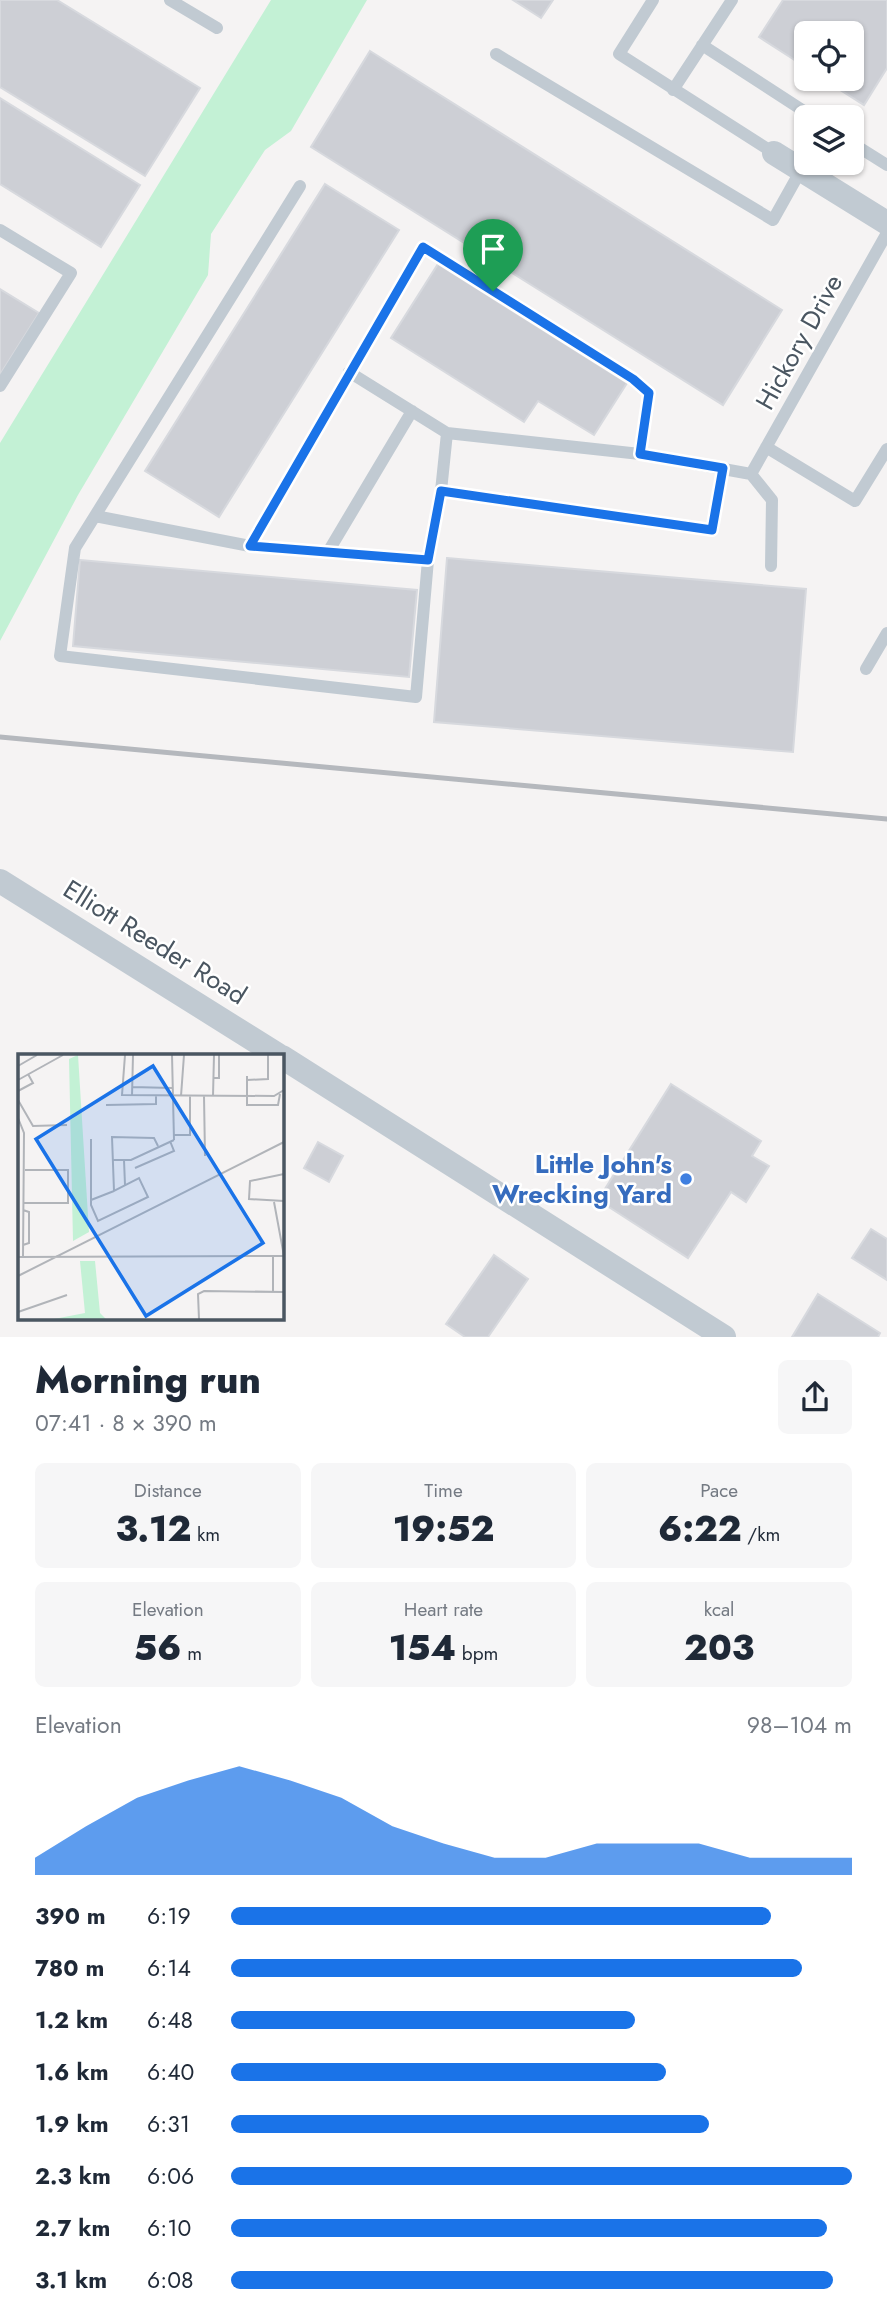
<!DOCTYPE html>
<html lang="en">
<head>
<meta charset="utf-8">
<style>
  :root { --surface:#fff; --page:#f6f6f7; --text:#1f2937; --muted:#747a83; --accent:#1a73e8 }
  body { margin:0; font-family:Jost,sans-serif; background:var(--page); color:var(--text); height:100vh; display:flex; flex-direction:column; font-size:26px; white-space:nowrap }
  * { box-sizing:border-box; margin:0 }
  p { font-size:23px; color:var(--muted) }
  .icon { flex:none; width:38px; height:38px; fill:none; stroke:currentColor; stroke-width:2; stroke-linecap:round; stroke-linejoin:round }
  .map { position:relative; height:1337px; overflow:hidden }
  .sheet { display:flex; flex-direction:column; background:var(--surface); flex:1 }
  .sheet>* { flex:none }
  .fabs { position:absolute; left:794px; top:21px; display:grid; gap:14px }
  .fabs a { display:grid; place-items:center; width:70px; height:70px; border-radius:10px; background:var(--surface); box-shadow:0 2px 5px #0004; font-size:35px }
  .pin { position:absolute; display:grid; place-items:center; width:60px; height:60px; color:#fff; margin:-72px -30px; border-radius:50% 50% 50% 0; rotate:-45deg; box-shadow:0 0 7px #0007 }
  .pin .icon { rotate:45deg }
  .round { display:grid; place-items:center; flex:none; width:74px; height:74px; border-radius:10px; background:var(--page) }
  .summary { display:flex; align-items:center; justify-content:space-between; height:119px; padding:0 35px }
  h1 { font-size:38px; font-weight:800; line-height:52px }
  .stats { display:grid; grid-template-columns:repeat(3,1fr); gap:10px; height:119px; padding:7px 35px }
  .stats div { display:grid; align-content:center; border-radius:10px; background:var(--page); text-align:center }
  .stats b { font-size:35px; font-weight:800 }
  .stats small { font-size:19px; font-weight:400 }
  .stats p { font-size:19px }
  .chart { height:196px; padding:14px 35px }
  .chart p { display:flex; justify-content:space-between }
  .chart svg { width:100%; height:126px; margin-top:7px; fill:var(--accent); opacity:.7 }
  ul { padding:0 35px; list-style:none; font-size:23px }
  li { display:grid; grid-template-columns:112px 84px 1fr; align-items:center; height:52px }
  li i { height:18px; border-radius:9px; background:var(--accent) }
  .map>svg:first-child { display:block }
  .green { fill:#c3f1d5 }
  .building { fill:#cdcfd5; stroke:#d7d9de; stroke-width:2 }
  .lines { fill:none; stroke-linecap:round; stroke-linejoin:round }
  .service { stroke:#c1cad2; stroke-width:12 }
  .minor { stroke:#c1cad2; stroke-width:24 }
  .rail { stroke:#b5b8bd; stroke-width:5 }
  .route-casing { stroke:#fff; stroke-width:14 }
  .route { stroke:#1a73e8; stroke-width:9 }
  .shop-dot { fill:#3f7fe0; stroke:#fff; stroke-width:2.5 }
  .labels { text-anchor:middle; stroke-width:5; stroke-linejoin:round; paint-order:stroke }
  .street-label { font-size:26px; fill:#4a5661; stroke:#fff }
  .shop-label { font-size:26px; font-weight:bold; fill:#366cbe; stroke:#fff; text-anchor:end }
  .inset-road { fill:none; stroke:#b1b4b9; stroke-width:2 }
  .view { fill:#1a73e8; fill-opacity:0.15; stroke:#1a73e8; stroke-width:3.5 }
  .inset-edge { fill:none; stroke:#4a5661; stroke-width:3.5 }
</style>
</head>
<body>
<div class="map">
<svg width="887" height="1337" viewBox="0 0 887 1337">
  <rect width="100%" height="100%" fill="#f5f3f3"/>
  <!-- green -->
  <path class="green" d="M271,0H367L291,131L265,150L211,234L208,275L78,495L0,641V443Z"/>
  <!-- building -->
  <path class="building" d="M0,0H57L200,88L145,176L0,87Z
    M513,0H553L541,18Z
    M783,0H887V68L864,105L823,79H852V33H807V68L759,37Z
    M370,51L782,310L723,405L311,147Z
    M0,98L140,185L101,247L0,184Z
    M325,184L399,230L219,517L145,471Z
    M438,264L627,383L594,435L538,401L524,422L391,338Z
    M0,289L39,313L0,375Z
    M447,558L806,589L793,752L434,722Z
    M80,560L417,590L409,677L73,646Z
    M671,1084L761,1141L752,1156L769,1166L746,1202L731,1192L688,1258L598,1200Z
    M318,1142L343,1156L329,1182L304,1168Z
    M871,1229L887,1239V1280L852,1258Z
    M494,1255L528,1279L488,1337H465L446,1324Z
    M818,1294L880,1333L878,1337H792Z"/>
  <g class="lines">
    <!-- service -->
    <path class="service" d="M170,0L217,28
      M653,0L619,54L774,153
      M702,45L813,117
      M496,54L773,220L801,170
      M673,90L732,0
      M852,143L887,165
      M300,186L75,548L60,656L416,697L428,560L250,546L423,247L633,379L649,393L640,454
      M0,230L71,273L0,386
      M349,372L447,433L640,454L751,474L772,500L771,566
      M766,447L855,501L887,449
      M751,474L887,233
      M441,491L712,530L723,468
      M95,516L250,546
      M328,552L412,411
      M428,560L441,491L447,433
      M866,669L887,633"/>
    <!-- minor -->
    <path class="minor" d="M774,153L887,223
      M0,881L278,1055
      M282,1057L724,1337"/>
    <!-- rail -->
    <path class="rail" d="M0,737L887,819"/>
  </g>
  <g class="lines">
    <!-- route casing -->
    <g class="route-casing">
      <path id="route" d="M423,247L633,379L649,393L640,454L723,468L712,530L441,491L428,560L250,546Z"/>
    </g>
    <!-- route -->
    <use href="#route" class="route"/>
  </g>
  <!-- markers -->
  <circle class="shop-dot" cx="686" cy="1179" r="7"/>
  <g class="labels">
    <!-- street labels -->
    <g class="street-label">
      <text transform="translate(799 342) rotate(-61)" y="9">Hickory Drive</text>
      <text transform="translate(155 942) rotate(32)" y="9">Elliott Reeder Road</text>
    </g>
    <!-- shop labels -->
    <g class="shop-label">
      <text x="672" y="1173">Little John's<tspan x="672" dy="30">Wrecking Yard</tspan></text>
    </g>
  </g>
  <!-- overview -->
  <g transform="translate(18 1054)">
    <rect width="266" height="266" fill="#f5f3f3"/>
    <path d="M60,1L71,178L55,187L51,5ZM62,207H77L82,259L88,265H36L67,259Z" fill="#c3f1d5"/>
    <path class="inset-road" d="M107,1L104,41L256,42L266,36M154,1L156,86M0,12L19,1M229,22V51H260L262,40M195,24H201V1M0,26L45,1M229,26L250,25V1M114,33L154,34M0,37L15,29L10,20M114,42L115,1M163,42L166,1M186,42L187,102M195,42L196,1M0,46L15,72L49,71M88,51L138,50V42M0,64L6,79L5,203M156,81H172V42M73,85V151L80,167L130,143L121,124L96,137L94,83L136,84L140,92M95,106H113L156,86M106,106L107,131M117,114L156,97L152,87M266,120L232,127L231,145L266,147M73,146L96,137M256,148L266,202M5,149H50V116H7M5,156L11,158V189L5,191M255,202V238M0,203L266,202M0,222L266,88M0,258L49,241M181,265L180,240L186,237L266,238"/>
    <path class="view" d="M135,12L245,189L128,262L18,85Z"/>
    <rect width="266" height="266" class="inset-edge"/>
  </g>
</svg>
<div class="fabs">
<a><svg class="icon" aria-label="locate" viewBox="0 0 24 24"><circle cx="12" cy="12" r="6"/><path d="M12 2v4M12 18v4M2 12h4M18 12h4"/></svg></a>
<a><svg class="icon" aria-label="layers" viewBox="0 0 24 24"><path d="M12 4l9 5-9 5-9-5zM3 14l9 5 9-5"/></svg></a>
</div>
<div class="pin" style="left:493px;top:291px;background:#1e9e55"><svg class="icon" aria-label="arrive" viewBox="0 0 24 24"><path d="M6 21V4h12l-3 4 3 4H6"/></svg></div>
</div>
<section class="sheet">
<div class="summary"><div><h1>Morning run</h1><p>07:41 · 8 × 390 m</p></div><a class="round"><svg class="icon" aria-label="share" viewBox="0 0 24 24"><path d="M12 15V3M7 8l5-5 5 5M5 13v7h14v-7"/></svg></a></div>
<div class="stats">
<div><p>Distance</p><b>3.12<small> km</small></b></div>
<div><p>Time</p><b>19:52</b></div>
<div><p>Pace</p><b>6:22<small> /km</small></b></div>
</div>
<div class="stats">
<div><p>Elevation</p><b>56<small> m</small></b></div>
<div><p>Heart rate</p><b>154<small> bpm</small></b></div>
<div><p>kcal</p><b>203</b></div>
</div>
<div class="chart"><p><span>Elevation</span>98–104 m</p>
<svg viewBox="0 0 160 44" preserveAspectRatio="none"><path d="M0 44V38L10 27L20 17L30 11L40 6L50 11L60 17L70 27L80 33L90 38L100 38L110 33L120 33L130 33L140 38L150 38L160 38V44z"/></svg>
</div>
<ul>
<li><b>390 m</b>6:19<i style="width:87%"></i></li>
<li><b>780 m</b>6:14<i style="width:92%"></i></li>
<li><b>1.2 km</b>6:48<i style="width:65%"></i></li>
<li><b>1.6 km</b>6:40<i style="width:70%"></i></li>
<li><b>1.9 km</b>6:31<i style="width:77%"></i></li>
<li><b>2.3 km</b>6:06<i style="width:100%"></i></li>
<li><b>2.7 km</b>6:10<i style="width:96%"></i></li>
<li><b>3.1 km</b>6:08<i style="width:97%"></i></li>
</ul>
</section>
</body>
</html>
